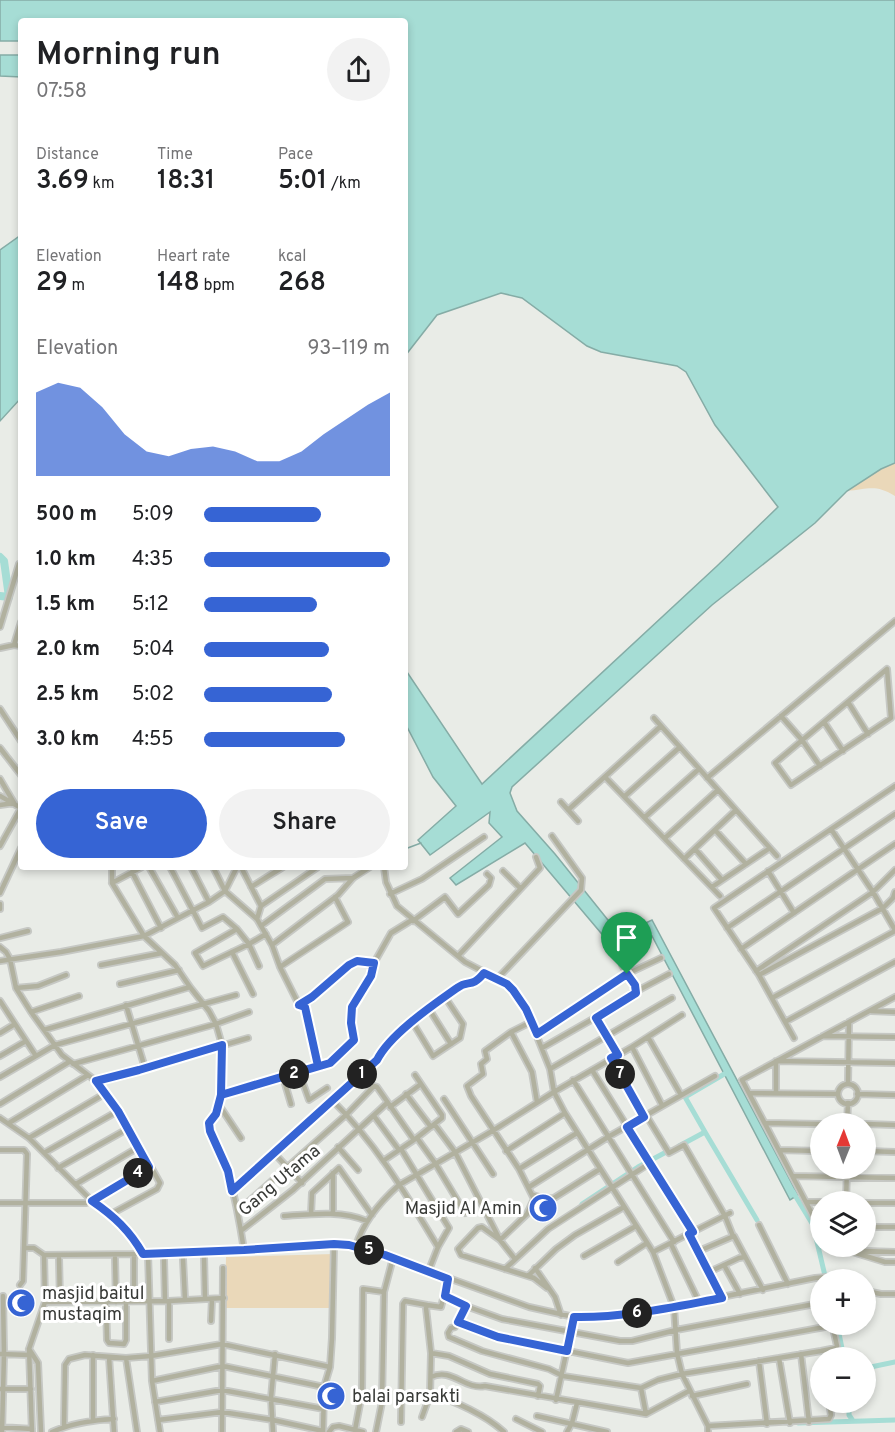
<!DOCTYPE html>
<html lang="en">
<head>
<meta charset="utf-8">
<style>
  :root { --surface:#fff; --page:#f2f2f2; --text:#202124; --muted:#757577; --accent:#3664d4 }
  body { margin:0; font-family:Overpass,sans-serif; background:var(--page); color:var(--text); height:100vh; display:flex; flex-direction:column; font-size:22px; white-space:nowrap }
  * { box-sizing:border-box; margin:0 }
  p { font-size:20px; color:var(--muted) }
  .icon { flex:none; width:33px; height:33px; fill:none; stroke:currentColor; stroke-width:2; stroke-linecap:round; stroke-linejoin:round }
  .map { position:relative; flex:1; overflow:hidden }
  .drawer { position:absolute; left:18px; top:18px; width:390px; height:852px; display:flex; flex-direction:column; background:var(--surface); border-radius:6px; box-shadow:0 3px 9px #0003 }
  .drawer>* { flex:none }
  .needle { width:39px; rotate:1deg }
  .controls { position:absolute; left:810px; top:1113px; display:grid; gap:12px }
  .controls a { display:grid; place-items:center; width:66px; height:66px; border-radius:50%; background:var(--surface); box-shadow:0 3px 9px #0003; font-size:30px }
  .pin { position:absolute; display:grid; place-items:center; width:51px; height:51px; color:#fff; margin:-62px -26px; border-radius:50% 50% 50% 0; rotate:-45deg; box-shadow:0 0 6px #0007 }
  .pin .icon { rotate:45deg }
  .km { position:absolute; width:30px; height:30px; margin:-15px; border-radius:50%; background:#222; color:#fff; font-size:16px; line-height:30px; text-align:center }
  .round { display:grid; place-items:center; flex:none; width:63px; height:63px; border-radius:32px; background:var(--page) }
  .headline { display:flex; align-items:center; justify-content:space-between; height:102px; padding:0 18px }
  h1 { font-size:33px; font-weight:600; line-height:45px }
  .stats { display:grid; grid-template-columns:repeat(3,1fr); gap:9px; height:102px; padding:6px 18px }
  .stats div { display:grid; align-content:center }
  .stats b { font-size:26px; font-weight:600 }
  .stats small { font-size:16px; font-weight:400 }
  .stats p { font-size:16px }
  .chart { height:168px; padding:12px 18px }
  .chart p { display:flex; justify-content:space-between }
  .chart svg { width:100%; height:108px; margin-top:6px; fill:var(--accent); opacity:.7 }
  .cta { display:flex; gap:12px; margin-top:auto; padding:12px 18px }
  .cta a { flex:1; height:69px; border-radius:36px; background:var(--accent); color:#fff; font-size:24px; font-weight:600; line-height:69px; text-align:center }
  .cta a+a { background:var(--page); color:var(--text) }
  ul { padding:0 18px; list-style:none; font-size:20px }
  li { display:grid; grid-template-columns:96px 72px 1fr; align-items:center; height:45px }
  li i { height:15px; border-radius:8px; background:var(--accent) }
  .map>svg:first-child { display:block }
  .green { fill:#ead8b9 }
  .water { fill:#a6ddd5; stroke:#85aca6; stroke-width:1.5 }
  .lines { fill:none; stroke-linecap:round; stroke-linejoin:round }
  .stream { stroke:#85aca6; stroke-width:1.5 }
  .canal { stroke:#a6ddd5; stroke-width:5 }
  .river { stroke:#a6ddd5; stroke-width:8 }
  .street-casing { stroke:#c6c8c4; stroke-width:8 }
  .street { stroke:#b1b19f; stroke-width:4.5 }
  .route-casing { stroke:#fff; stroke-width:12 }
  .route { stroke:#3664d4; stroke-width:8 }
  .labels { text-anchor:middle; stroke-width:6; stroke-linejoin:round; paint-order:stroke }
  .street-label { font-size:18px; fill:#383a37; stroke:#fff }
  .poi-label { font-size:18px; fill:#383a37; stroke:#fff; text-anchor:start }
</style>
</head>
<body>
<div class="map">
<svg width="895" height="1432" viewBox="0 0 895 1432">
  <rect width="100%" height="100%" fill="#e9ece7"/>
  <!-- green -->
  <path class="green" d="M895,463V496C876,484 868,489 847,491L881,469Z
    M334,1254L330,1308H225L226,1257Z"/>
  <!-- water -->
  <path class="water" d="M0,0H895V463L881,469L847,491L815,523L712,605L512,787L510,793L517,811L555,854L620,935L652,920L798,1195L790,1200L652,936L617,952L525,843L456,885L450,878L502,837L489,823L490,812L430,855L418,840L456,806L433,777L405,723V669L482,784L717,566L778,507L715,425L686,372L677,366L601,352L587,346L522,298L501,293L437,315L405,356V21H21V41H0Z
    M0,55H21V77L0,76Z
    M21,235V398L0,421V250Z"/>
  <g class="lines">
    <!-- stream -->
    <path class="stream" d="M405,849L421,843
      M318,868L319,869L326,867"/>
    <!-- canal -->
    <path class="canal" d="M705,1132L685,1097L726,1073
      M679,1146L705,1132L757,1220
      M793,1192L813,1225L826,1280
      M582,1204L638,1167L670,1150
      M837,1324L844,1358
      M866,1368L895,1362
      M849,1402V1415L853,1421
      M798,1423L895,1420"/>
    <!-- river -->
    <path class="river" d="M0,557L4,561L9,597L0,596"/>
    <!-- street casing -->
    <g class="street-casing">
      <path id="street" d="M0,627L19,564
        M14,645L21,622
        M0,648L14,645L21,646
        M887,669L891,718L791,785L775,763Z
        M848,702L868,734
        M0,709L21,741
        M781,716L802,740L820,766
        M654,718L777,856
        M824,722L843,751
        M0,748L21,775
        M605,777L720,896
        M707,778L895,621
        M0,779L14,803L0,805
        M0,796L21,808L0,846
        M625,796L680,747
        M561,802L578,821
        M568,810L661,726
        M645,817L699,769
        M831,829L873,892L895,930
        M715,830L746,864
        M665,838L718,790
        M695,849L722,880
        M684,859L736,810
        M112,867V883L144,936L175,965L190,987L209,1011L216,1024L222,1045L221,1095L216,1114L209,1123C212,1140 223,1155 228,1171C235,1197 240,1224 244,1250
        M149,867L178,918
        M170,867L202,928L223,917L237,929L249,944L266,934
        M191,867L209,902
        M213,867L225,891L257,919L261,926L272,945L280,967L299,1005L305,1007L318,1066
        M384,867L386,882L397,906L465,962L507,984L513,990L526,1009L550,1069L554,1092L565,1113L653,1252L674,1307L677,1353L682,1374L708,1426V1432
        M242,869L261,906L257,919
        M503,871L520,888
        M768,871L794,913
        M132,872L161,928
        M112,883L142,867
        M251,887L283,867
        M712,887L770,848
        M225,891L237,867
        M0,893L21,848
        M390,894L422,879L484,837
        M0,904V909
        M261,906L318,867
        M413,921L445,897L458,914L489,885L491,878L487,874
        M261,926L325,879L353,878
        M727,928L895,814
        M237,929L195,953L203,966L249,944L259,966
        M0,938L28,931
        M272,945L338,895L353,878L370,867
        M0,947L6,952L10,959L16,988L31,1012L62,1055L96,1081L106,1093L129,1128L160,1183L157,1189L111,1214
        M741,949L895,844
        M232,952L253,994
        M458,956L540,868L536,857
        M0,961L61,952L144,936L209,902L225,891
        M101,965L162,953
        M622,965L637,991
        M280,967L348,922L335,897
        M756,971L873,892L895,870
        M759,975L883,908L893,898L895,892
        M497,979L581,890L582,878L552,836
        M120,984L179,970
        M16,988L38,986L66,975
        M772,998L895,931
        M0,1001L36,1056
        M126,1005L145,1068
        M299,1005C313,997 344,965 355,962C361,960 368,962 374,963L391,933L412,920
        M429,1009L451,1044
        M871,1011L895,1012
        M31,1012L79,996
        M596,1018L618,1055
        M531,1022L511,1032L485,1051L487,1059L481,1064L483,1074L467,1086L471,1096L519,1169L534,1199L527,1214L500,1240L482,1227L478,1228L458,1249L461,1255L534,1278L547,1288
        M785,1022L895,962
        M413,1023L433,1056L460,1038L463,1024L445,997
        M44,1030L190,987
        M511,1032L532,1072L537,1102
        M0,1033L15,1024
        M537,1034L627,974L661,958
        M823,1036L895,1037
        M648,1037L681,1095
        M794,1038L759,975L714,908L895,786
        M632,1047L662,1105
        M542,1048L635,995L637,991L669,974
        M0,1056L26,1041
        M611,1058L644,1117
        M73,1064L216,1024L249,1012
        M550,1069L672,998
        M592,1070L693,1232
        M299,1072L309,1100L327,1088
        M0,1077L55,1045L236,995
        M283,1077L291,1104
        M573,1080L674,1242
        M96,1081L139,1070L248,1038
        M848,1084L849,1022
        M838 1094a10 10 0 1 1 20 0a10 10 0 1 1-20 0Z
        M749,1093L838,1094
        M776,1093V1061L895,1063
        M406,1094L431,1127
        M857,1094L895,1095
        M221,1095L330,1063L354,1040L351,1023L352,1007L371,976L374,963
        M444,1099L493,1174
        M332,1100C376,1143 407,1196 438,1247
        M0,1104L69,1062
        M219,1105L241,1138
        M390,1107L421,1084
        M646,1115L669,1153L684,1145L725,1216L733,1236
        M374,1116L399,1150
        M0,1118L29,1138L92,1201L111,1214L132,1236L143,1254
        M9,1123L88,1075
        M765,1123L820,1124
        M847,1124L848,1103
        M866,1124L895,1125
        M435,1125L455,1152L500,1240L515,1259
        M29,1138L106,1093
        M417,1138L435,1163L465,1213
        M338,1147L358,1170
        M401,1149L449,1228L438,1247L429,1270
        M0,1150H24L27,1154L23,1281L20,1285
        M779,1150L820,1151
        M506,1151L565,1113
        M866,1151L895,1152
        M44,1153L118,1111
        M275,1154L302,1183
        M383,1161L414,1140L442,1118V1115L415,1075
        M58,1168L129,1128
        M519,1169L577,1133
        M333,1173V1214
        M793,1176L895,1178
        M76,1184L139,1147
        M529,1187L608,1137L715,1076
        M232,1191L377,1060C389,1036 434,1004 457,988C469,979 471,989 484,973
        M533,1195L545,1199L554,1198L600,1169
        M806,1202H820
        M846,1202L847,1168
        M0,1203H86L92,1201L149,1167
        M866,1203H895
        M238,1211L347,1114L374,1086L377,1087L414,1140
        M311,1214L312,1193L339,1168L372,1215
        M284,1216C311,1214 342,1210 367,1221
        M759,1225L788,1284
        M866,1227H895
        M820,1229L742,1080L895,997
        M242,1230L293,1190L387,1103
        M689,1234L722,1297
        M671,1244L699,1302
        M356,1246C363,1222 380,1202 399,1185L494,1130L554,1092L632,1047L682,1015
        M830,1246L834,1250L895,1252
        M845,1246L846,1250L885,1262H895
        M24,1248H34L44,1255
        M699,1251L734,1236L763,1290
        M653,1252L730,1213
        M148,1254L152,1381L160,1432
        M204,1256L205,1299
        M584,1256L636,1226
        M134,1257V1301
        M59,1258L60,1301
        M115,1258L116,1302
        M183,1259L185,1300
        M164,1260L165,1301
        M618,1262L647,1243
        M724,1265L740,1294
        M535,1268L555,1297L561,1315
        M505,1269L548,1229L650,1163
        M709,1272L739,1258L745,1257
        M528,1276L556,1249L575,1235L624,1207
        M866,1291L881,1294H895
        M445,1296L466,1306L458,1322L462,1323L498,1337L628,1363L830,1326L833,1328L837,1346L836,1348L821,1351L682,1374L658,1380L641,1388L563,1376L549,1369L482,1351L449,1337L448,1333L451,1328L455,1327L458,1322
        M169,1301V1339
        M45,1302L169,1301L224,1298
        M106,1302L107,1340L109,1343L124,1344L126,1340V1301
        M466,1306L502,1319L620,1341H632L676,1330L820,1303
        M211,1321L212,1299
        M29,1349L38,1363L41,1432
        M431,1353L449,1356L490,1374L538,1384L540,1386L538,1396
        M0,1354L29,1355
        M801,1354L809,1422
        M109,1357L114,1432
        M126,1358L137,1432
        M779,1358L790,1423
        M759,1361L767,1424
        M431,1377C452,1367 464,1390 485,1386L646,1414L689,1391
        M152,1381L223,1366L324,1387
        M641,1388L646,1414
        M0,1389H31
        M362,1393H382
        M402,1394C412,1395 422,1393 431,1395C453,1399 488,1417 504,1432
        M692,1396L747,1384
        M556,1400L574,1317
        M155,1402L222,1390L324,1409
        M537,1416L607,1432
        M422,1417L430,1395L431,1353L426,1308L427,1305L441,1307L448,1279
        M516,1419L542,1432
        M93,1420V1355
        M158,1420L222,1412L273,1420L323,1431
        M401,1422L403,1304L405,1301L427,1305
        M708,1426L829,1419L831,1415L829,1402
        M0,1427L32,1429
        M64,1427L65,1365L69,1359L85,1355L126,1358L151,1356L222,1344L330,1367
        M355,1430L362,1393L363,1289L384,1292L393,1258
        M2,1432L4,1354L3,1296
        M32,1432L29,1349L45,1302L44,1255L143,1254L244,1250L334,1244L349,1245L393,1258L529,1307L574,1317L619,1316L653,1311L815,1278L828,1277L840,1280
        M52,1432C72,1423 92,1420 114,1419
        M222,1432L223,1268
        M273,1432L271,1398L275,1354
        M323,1432L324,1387L330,1367L332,1338L334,1244
        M329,1432L333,1427L339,1426L363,1432
        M376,1432L382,1402L384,1292
        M456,1432L461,1429L468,1432
        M567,1432L572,1423L577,1403"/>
    </g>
    <!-- street -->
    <use href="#street" class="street"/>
  </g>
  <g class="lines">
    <!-- route casing -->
    <g class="route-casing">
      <path id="route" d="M627,974L537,1034L526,1009L513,990L507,984L484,973C471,989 469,979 457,988C433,1005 390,1034 377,1060L232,1191L228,1171L210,1131L209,1123L216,1114L221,1095L318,1066L305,1007L299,1005L312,997L349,965L357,961L374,963L371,976L352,1007L351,1023L354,1040L330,1063L221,1095L222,1045L139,1070L96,1081L118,1111L149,1167L92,1201C114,1216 130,1231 143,1254L244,1250L334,1244L349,1245L385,1255L448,1279L445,1296L466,1306L458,1322L498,1337L567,1351L574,1317C625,1318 673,1307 722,1298L689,1234L693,1232L627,1127L644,1117L611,1058L618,1055L596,1018L636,993L635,985L627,974"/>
    </g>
    <!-- route -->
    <use href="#route" class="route"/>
  </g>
  <!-- icons -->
  <defs>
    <g id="mosque-disc" transform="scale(1.5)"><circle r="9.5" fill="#3664d4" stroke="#fff"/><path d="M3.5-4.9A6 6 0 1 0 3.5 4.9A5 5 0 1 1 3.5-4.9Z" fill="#fff"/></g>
  </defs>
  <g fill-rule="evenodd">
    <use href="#mosque-disc" x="543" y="1208"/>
    <use href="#mosque-disc" x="21" y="1303"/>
    <use href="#mosque-disc" x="331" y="1396"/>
  </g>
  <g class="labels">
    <!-- street labels -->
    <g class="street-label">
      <text transform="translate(279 1180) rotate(-40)" y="6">Gang Utama</text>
    </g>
    <!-- poi labels -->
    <g class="poi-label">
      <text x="522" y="1214" text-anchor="end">Masjid Al Amin</text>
      <text x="42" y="1299">masjid baitul<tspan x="42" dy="21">mustaqim</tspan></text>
      <text x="352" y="1402">balai parsakti</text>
    </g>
  </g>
</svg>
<div class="controls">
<a><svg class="needle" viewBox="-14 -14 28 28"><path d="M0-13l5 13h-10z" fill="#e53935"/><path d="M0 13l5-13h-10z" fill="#757577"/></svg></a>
<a><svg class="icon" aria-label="layers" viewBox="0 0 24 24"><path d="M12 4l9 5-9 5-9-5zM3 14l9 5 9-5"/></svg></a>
<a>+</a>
<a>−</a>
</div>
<div class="pin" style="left:627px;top:974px;background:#1e9e55"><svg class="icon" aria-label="arrive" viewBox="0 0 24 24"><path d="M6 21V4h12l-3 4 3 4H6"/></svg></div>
<b class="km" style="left:362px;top:1074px">1</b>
<b class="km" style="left:294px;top:1074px">2</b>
<b class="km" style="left:138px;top:1173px">4</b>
<b class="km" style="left:369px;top:1250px">5</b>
<b class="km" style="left:637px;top:1313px">6</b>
<b class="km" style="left:620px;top:1074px">7</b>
<section class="drawer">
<div class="headline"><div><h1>Morning run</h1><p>07:58</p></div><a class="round"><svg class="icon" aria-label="share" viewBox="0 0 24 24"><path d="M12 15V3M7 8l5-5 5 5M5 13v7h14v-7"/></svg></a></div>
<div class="stats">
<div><p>Distance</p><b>3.69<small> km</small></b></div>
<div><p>Time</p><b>18:31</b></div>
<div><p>Pace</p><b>5:01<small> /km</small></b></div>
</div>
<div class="stats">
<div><p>Elevation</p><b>29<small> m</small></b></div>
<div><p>Heart rate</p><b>148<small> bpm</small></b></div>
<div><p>kcal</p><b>268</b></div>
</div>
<div class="chart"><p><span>Elevation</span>93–119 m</p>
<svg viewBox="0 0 160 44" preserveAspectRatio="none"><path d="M0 44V10L10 6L20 8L30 16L40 27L50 34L60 36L70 33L80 32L90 34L100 38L110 38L120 34L130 27L140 21L150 15L160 10V44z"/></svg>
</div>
<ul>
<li><b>500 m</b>5:09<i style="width:63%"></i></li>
<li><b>1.0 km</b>4:35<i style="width:100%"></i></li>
<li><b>1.5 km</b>5:12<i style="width:61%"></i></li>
<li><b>2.0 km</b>5:04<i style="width:67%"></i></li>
<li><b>2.5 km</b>5:02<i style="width:69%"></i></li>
<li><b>3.0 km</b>4:55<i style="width:76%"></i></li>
</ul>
<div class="cta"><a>Save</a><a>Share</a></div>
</section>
</div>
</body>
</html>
